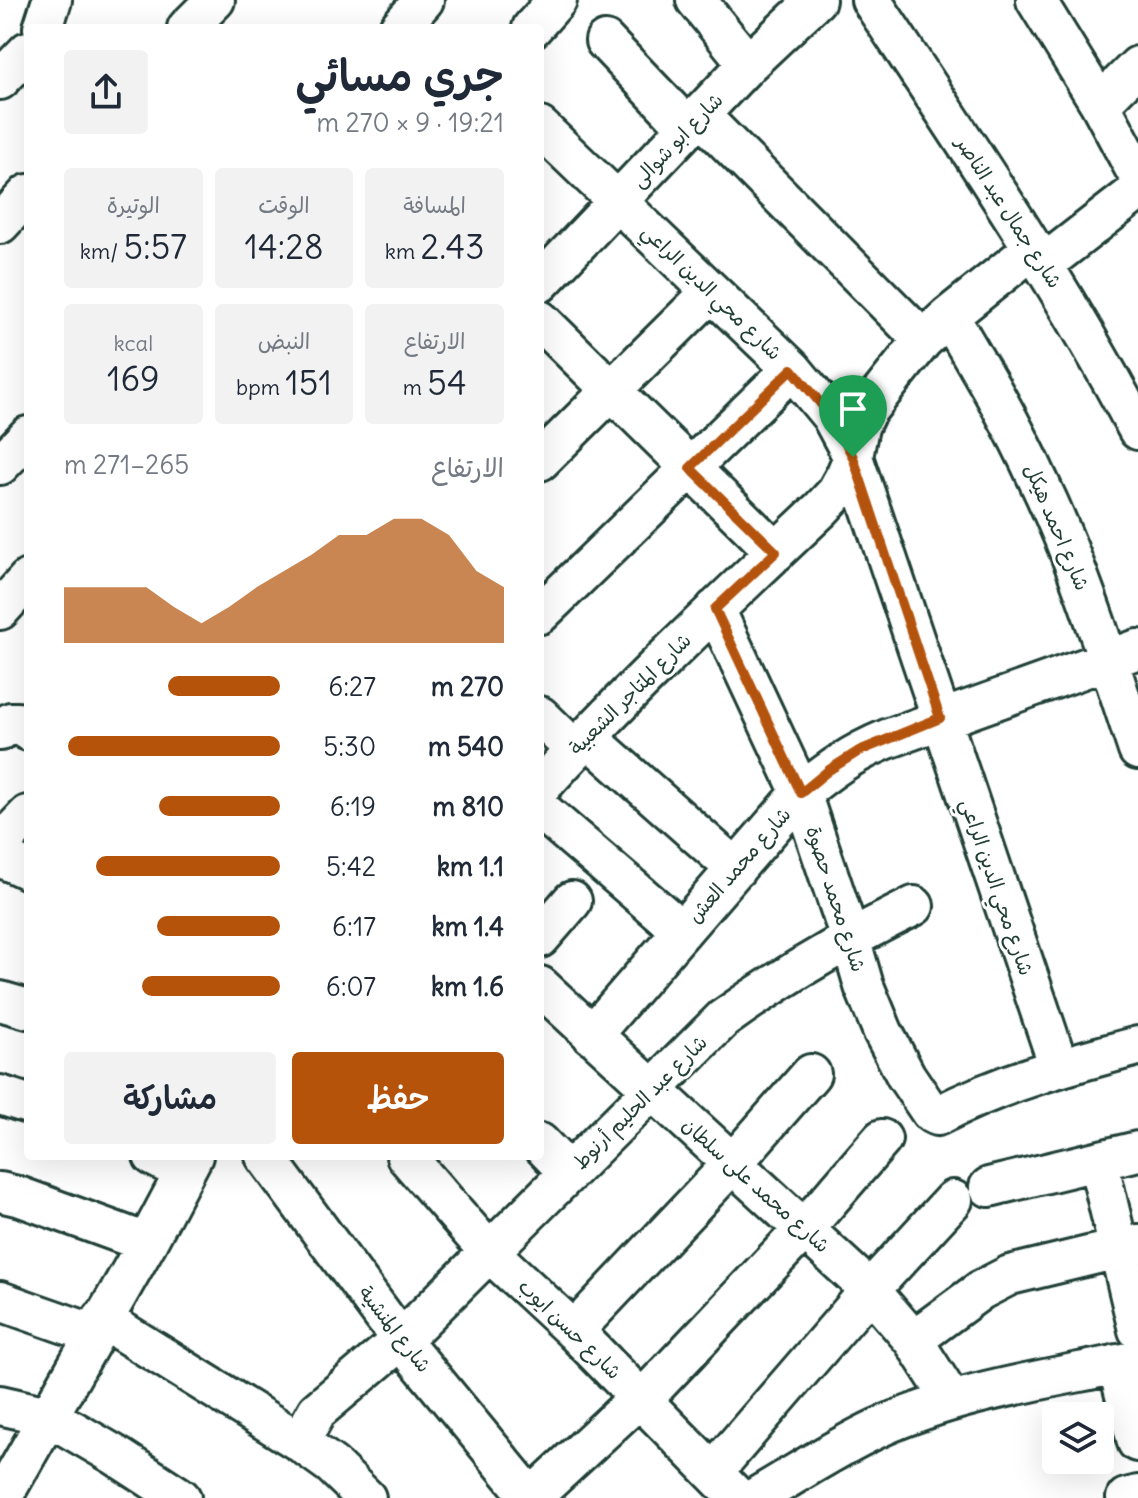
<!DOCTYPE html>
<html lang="ar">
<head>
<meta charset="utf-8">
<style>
  :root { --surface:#fff; --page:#f2f2f3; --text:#1f2937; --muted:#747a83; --accent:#b45309 }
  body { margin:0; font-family:Delius,"Playpen Sans Arabic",sans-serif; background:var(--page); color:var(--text); direction:rtl; height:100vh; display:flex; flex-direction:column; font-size:30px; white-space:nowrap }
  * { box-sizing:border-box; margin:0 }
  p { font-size:26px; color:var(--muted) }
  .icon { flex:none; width:44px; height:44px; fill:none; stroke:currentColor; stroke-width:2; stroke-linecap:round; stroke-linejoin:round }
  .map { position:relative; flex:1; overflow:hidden; direction:ltr }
  .panel { position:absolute; left:24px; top:24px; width:520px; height:1136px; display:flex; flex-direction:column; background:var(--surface); border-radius:8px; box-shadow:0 8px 32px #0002; direction:rtl }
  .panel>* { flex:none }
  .controls { position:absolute; left:1042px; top:1402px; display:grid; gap:16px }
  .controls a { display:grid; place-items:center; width:72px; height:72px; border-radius:8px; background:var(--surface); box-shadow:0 8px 32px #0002; font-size:40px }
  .pin { position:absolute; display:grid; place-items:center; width:68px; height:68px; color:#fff; margin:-82px -34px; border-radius:50% 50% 50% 0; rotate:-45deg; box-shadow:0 0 8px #0007 }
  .pin .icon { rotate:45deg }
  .round { display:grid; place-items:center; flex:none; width:84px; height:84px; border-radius:8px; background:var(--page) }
  .summary { display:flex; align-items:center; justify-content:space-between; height:136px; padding:0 40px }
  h1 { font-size:44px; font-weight:600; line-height:60px }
  .stats { display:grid; grid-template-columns:repeat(3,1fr); gap:12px; height:136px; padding:8px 40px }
  .stats div { display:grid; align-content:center; border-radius:8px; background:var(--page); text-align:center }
  .stats b { font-size:34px; font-weight:600 }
  .stats small { font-size:22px; font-weight:400 }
  .stats p { font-size:22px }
  .chart { height:224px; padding:16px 40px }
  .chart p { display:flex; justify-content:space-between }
  .chart svg { width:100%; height:144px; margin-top:8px; fill:var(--accent); opacity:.7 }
  .cta { display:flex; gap:16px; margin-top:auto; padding:16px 40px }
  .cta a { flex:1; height:92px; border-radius:8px; background:var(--accent); color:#fff; font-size:32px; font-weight:600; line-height:92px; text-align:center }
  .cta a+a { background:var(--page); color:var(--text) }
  ul { padding:0 40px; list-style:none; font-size:26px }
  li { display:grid; grid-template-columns:128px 96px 1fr; align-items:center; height:60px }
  li i { height:20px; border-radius:10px; background:var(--accent) }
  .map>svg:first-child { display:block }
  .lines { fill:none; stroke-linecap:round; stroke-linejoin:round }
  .minor-casing { stroke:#1f3d34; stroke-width:44 }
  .minor { stroke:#fff; stroke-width:38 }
  .route-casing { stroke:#fff; stroke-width:16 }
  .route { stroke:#b45309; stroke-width:10 }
  .labels { text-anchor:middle; stroke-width:6; stroke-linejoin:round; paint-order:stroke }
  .street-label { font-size:20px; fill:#1f3d34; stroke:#fff }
</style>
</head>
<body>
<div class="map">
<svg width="1138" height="1498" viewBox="0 0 1138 1498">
  <rect width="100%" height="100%" fill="#fff"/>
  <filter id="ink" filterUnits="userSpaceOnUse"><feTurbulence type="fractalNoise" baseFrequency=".0125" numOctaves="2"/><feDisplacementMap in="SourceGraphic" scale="16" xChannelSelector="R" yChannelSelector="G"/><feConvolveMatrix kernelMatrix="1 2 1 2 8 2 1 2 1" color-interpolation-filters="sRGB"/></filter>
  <g filter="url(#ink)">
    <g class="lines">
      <!-- minor casing -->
      <g class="minor-casing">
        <path id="minor" d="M696,0L748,64
          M871,0C964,141 1059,280 1138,430
          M1036,0L1100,104L1138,175
          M43,28L52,0
          M187,28L215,0
          M399,28L424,0
          M532,28L557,0
          M605,41L688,128
          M0,80L28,51
          M1100,104L1138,66
          M700,115L923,340
          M540,127L792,369L831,416L853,457L1059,1067
          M0,224L28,194
          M1044,264L1138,191
          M540,283L748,64L816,0
          M949,316C981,370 1013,424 1039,482C1080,568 1108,660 1138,750
          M540,320L776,552
          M540,461L711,292
          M0,465L28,436
          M715,609L801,793L850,938L864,986L883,1032L906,1076L931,1113L937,1116C1003,1082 1066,1065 1138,1046
          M0,610L28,579
          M540,614L792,369
          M540,716L575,750
          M0,731L11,722H17L28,731
          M587,737L736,869
          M540,788C628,690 725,600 821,509L835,494L845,476L853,457L859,427L866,412L923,340L949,316L1034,248
          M540,809L682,931
          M0,844L28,815
          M0,857L28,870
          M540,938L572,901
          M540,986L870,1290L913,1340L952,1401
          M0,1001L28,1009
          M592,1035L801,793C831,769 851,754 887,739L1138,649
          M0,1095L28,1104
          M540,1143L569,1173
          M153,1156L184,1172
          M265,1156L401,1340L531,1498
          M406,1156L489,1252L574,1331L738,1498
          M1098,1161L1138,1330
          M989,1187L1138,1151
          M0,1192L21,1197L147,1243
          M0,1301L94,1334
          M102,1319L300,1442L332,1465L366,1498
          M574,1331L733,1163L811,1074
          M913,1340L981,1290L1010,1275L1138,1244
          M1117,1364L1137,1442
          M643,1399L804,1229L882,1139
          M0,1405L48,1416L115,1455L181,1498
          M300,1442L317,1411L401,1340L723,1019C783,976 847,939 914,906
          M713,1472L870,1290L953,1200
          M2,1498L147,1243L193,1156
          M531,1498L640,1397
          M755,1498C796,1474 835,1448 878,1428C959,1391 1051,1379 1138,1360
          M1126,1498L1138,1495"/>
      </g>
      <!-- minor -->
      <use href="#minor" class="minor"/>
    </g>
  </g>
  <g class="lines" filter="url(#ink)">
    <!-- route casing -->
    <g class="route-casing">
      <path id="route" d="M792,369L831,416L853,457L940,718L859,751L829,770L801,793L715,609L776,552L690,468Z"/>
    </g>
    <!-- route -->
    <use href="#route" class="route"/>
  </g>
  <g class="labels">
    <!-- street labels -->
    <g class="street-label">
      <text transform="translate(677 140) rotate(-46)" y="7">شارع ابو شوالى</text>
      <text transform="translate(1009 212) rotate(57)" y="7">شارع جمال عبد الناصر</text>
      <text transform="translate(712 292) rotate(44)" y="7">شارع محي الدين الراعي</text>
      <text transform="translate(1057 527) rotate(67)" y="7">شارع احمد هيكل</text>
      <text transform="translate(630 694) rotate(-45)" y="7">شارع المتاجر الشعبية</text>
      <text transform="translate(739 865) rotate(-49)" y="7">شارع محمد العش</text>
      <text transform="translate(997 887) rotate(71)" y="7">شارع محي الدين الراعي</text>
      <text transform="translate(836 899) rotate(72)" y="7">شارع محمد حصوة</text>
      <text transform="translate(640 1102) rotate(-45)" y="7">شارع عبد الحليم أرنوط</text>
      <text transform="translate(756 1185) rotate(42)" y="7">شارع محمد على سلطان</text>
      <text transform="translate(395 1329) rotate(52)" y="7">شارع المنشية</text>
      <text transform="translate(570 1329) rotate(44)" y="7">شارع حسن ايوب</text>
    </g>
  </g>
</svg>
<div class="controls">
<a><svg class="icon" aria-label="layers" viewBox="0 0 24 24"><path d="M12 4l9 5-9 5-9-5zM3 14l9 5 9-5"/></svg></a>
</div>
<div class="pin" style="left:853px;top:457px;background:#1e9e55"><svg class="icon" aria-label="arrive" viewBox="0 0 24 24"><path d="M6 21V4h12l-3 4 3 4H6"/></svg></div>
<section class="panel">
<div class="summary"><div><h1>جري مسائي</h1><p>19:21 · 9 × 270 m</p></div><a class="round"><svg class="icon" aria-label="share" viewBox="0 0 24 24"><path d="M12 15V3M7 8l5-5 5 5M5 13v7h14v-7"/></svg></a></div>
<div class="stats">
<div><p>المسافة</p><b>2.43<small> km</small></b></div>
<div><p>الوقت</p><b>14:28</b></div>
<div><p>الوتيرة</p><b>5:57<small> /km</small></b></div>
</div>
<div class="stats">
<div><p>الارتفاع</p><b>54<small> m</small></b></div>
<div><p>النبض</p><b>151<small> bpm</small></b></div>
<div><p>kcal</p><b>169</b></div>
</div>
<div class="chart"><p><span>الارتفاع</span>265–271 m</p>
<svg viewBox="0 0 160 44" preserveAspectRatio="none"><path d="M0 44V27L10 27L20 27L30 27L40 33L50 38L60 33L70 27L80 22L90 17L100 11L110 11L120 6L130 6L140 11L150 22L160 27V44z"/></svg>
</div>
<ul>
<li><b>270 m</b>6:27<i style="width:52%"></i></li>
<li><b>540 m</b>5:30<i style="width:98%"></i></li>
<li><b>810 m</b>6:19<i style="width:56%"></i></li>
<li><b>1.1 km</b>5:42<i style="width:85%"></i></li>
<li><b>1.4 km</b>6:17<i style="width:57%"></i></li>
<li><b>1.6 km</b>6:07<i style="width:64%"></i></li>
</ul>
<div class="cta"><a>حفظ</a><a>مشاركة</a></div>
</section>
</div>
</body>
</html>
